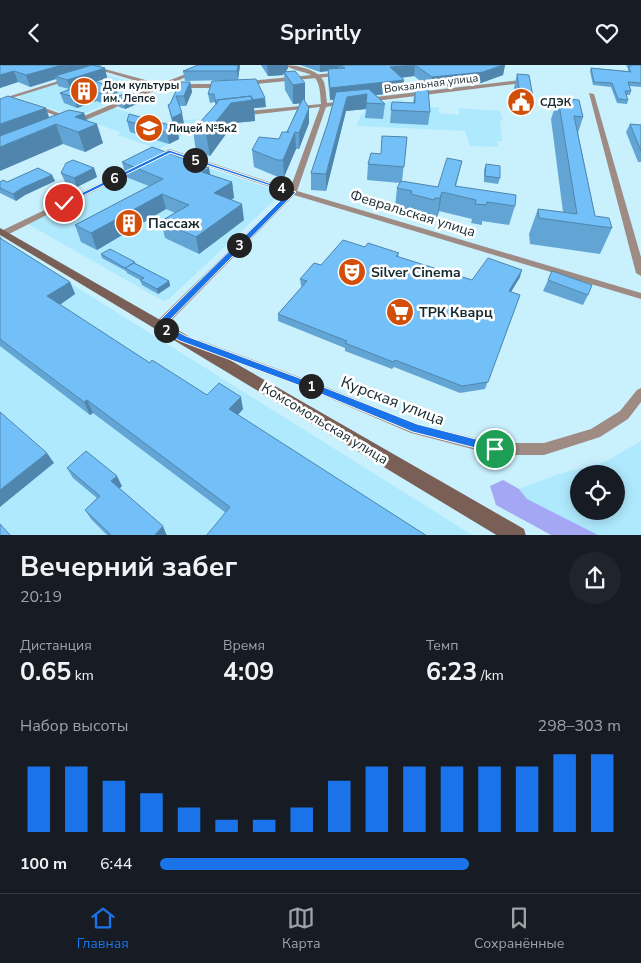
<!DOCTYPE html>
<html lang="ru">
<head>
<meta charset="utf-8">
<style>
  :root { --surface:#171b24; --page:#20242c; --text:#f1f3f6; --muted:#9ea1a6; --line:#363941; --accent:#1a73e8 }
  body { margin:0; font-family:"Nunito Sans",sans-serif; background:var(--page); color:var(--text); height:100vh; display:flex; flex-direction:column; font-size:19px; white-space:nowrap }
  * { box-sizing:border-box; margin:0 }
  p { font-size:16px; color:var(--muted) }
  .icon { flex:none; width:28px; height:28px; fill:none; stroke:currentColor; stroke-width:2; stroke-linecap:round; stroke-linejoin:round }
  .map { position:relative; height:470px; overflow:hidden }
  .sheet { display:flex; flex-direction:column; background:var(--surface); flex:1 }
  .sheet>* { flex:none }
  .fabs { position:absolute; left:570px; top:400px; display:grid; gap:10px }
  .fabs a { display:grid; place-items:center; width:55px; height:55px; border-radius:50%; background:var(--surface); box-shadow:0 2px 12px #0003; font-size:25px }
  .pin { position:absolute; display:grid; place-items:center; width:42px; height:42px; color:#fff; margin:-21px; border:2px solid #fff; border-radius:50%; box-shadow:0 1px 5px #0007 }
  .km { position:absolute; width:25px; height:25px; margin:-12px; border-radius:50%; background:#222; color:#fff; font-size:14px; line-height:25px; text-align:center }
  .round { display:grid; place-items:center; flex:none; width:52px; height:52px; border-radius:26px; background:var(--page) }
  .headline { display:flex; align-items:center; justify-content:space-between; height:85px; padding:0 20px }
  h1 { font-size:28px; font-weight:700; line-height:38px }
  .stats { display:grid; grid-template-columns:repeat(3,1fr); gap:8px; height:85px; padding:5px 20px }
  .stats div { display:grid; align-content:center }
  .stats b { font-size:25px; font-weight:700 }
  .stats small { font-size:14px; font-weight:400 }
  .stats p { font-size:14px }
  .chart { height:140px; padding:10px 20px }
  .chart p { display:flex; justify-content:space-between }
  .chart svg { width:100%; height:90px; margin-top:5px; stroke:var(--accent); stroke-width:6 }
  ul { padding:0 20px; list-style:none; font-size:16px }
  li { display:grid; grid-template-columns:80px 60px 1fr; align-items:center; height:38px }
  li i { height:12px; border-radius:6px; background:var(--accent) }
  header { display:flex; justify-content:space-between; align-items:center; height:65px; padding:0 20px; background:var(--surface); font-size:22px; font-weight:700 }
  .menu { display:flex; justify-content:space-around; align-items:center; height:70px; border-top:1px solid var(--line); background:var(--surface); font-size:14px; color:var(--muted) }
  .menu a { display:grid; justify-items:center; gap:2px }
  .menu .selected { color:var(--accent) }
  .map>svg:first-child { display:block }
  .built { fill:#afe9fd; fill-rule:evenodd }
  .forest { fill:#a3a7f4 }
  .lines { fill:none; stroke-linecap:round; stroke-linejoin:round }
  .minor { fill:#9e8b84; fill-rule:evenodd }
  .tertiary { fill:#9e8b84; fill-rule:evenodd }
  .secondary { fill:#795f55; fill-rule:evenodd }
  .wall { fill:#62a5d4 }
  .shaded-wall { fill:#5086ad }
  .building { fill:#72c0f7; stroke:#5086ad }
  .route { fill:#1a73e8; stroke:#fff }
  .labels { text-anchor:middle; stroke-width:5; stroke-linejoin:round; paint-order:stroke }
  .far-street-label { font-size:11px; fill:#162a30; stroke:#fff }
  .far-poi-label { font-size:11px; font-weight:bold; fill:#162a30; stroke:#fff; text-anchor:start }
  .street-label { font-size:14px; fill:#162a30; stroke:#fff }
  .poi-label { font-size:14px; font-weight:bold; fill:#162a30; stroke:#fff; text-anchor:start }
  .near-street-label { font-size:16px; fill:#162a30; stroke:#fff }
</style>
</head>
<body>
<header><svg class="icon" aria-label="back" viewBox="0 0 24 24"><path d="M15 5l-7 7 7 7"/></svg>Sprintly<svg class="icon" aria-label="heart" viewBox="0 0 24 24"><path d="M12 20l-8-8c-3-5 5-10 8-4 3-6 11-1 8 4z"/></svg></header>
<div class="map">
<svg width="641" height="471" viewBox="0 0 641 471">
  <rect width="100%" height="100%" fill="#c9f0fd"/>
  <!-- built -->
  <path class="built" d="M96,7L147,21L79,51H73L19,33L21,30Z
    M401,35L412,43L439,42V48L459,50V43L500,46L503,55L500,57L502,76H497L499,82L470,81L465,66L357,61L361,49L385,46L377,38Z
    M114,43L162,57L198,54L179,74L158,84L117,70L122,68L86,55Z
    M168,90L278,126L281,129L169,234L163,236L28,159Z
    M0,188H22L472,470L0,471Z
    M641,376V470H598L527,434L519,424L559,409L605,397ZM579,409H616V446H579Z"/>
  <!-- forest -->
  <path class="forest" d="M503,415L519,424L527,434L598,470H551L496,440L490,421Z"/>
  <g class="lines">
    <!-- minor -->
    <path class="minor" d="M83,0H90L160,19L209,0H215L160,23Z
      M284,0C296,0 319,4 324,17C326,24 326,32 327,38L345,36L348,38L326,42L297,126L641,228V234L294,130L163,264H155L154,261L155,258L288,128L169,88L157,94L152,93L169,84L290,124L320,42L240,51L237,49L240,47L321,39C320,1 309,13 284,0Z
      M68,13L73,14L12,33L7,32Z
      M529,14L531,17L367,37L364,35L367,33Z
      M589,28L594,29L641,192V211L636,208Z
      M34,39L72,53L73,54L68,55L32,42L31,41Z
      M136,101L140,103L138,104L7,170L4,171L0,168L1,166Z
      M199,275L321,320L417,359L495,378H544L591,364L620,346L637,325L641,323V337L628,354L600,372L544,390H495L411,368L313,326L195,282L194,279L195,276Z"/>
    <!-- tertiary -->
    <path class="tertiary" d="M344,7L346,8V10L217,23H161L72,61L65,59L160,19H217Z"/>
    <!-- secondary -->
    <path class="secondary" d="M0,163L524,464L526,471H498L0,170Z"/>
  </g>
  <!-- wall -->
  <path class="wall" d="M0,0H88V1L92,0H102L100,1L96,0L105,3L107,13L95,17L118,31L134,29L137,39L125,44L119,42L117,34L106,39L96,36L77,43L64,38L60,28L69,24L58,21L56,14L30,22L18,17L0,23Z
    M198,0H240L238,15L266,42L254,43L255,56L234,58L210,91L196,87L193,65L216,40L215,37L210,38L208,29L226,15L185,16L183,6Z
    M261,0H288V3L286,6L305,18V36L309,58L299,84H296L284,112H278L254,102L252,85L279,74L287,67L300,38L293,39L285,25L284,9L283,10L268,11Z
    M300,0H505L503,10L481,18L430,24L414,11L401,13L403,27L376,30L385,39L383,54L365,53L366,44L346,46L326,126L311,125V108L328,57L334,34L330,35L328,16V6L320,7Z
    M626,0H641V22L629,21L631,26L630,30H626L628,35L627,39L617,38L611,22L593,20L590,6L591,3L628,6V3Z
    M517,9L533,32L529,46L516,45L514,23Z
    M180,17H190L192,27L186,41H179L184,59L177,63L179,74L169,79L130,67L127,56L173,61L168,40L170,39Z
    M415,24L430,47L428,60L390,58L392,37L413,38Z
    M558,33L583,52L578,68L595,151L612,163L600,189L530,179L529,169L538,144L563,147L551,54Z
    M84,48L87,55L103,78L85,87L63,79L49,52Z
    M630,59L641,60V97H638L626,67Z
    M407,72L402,116L438,122L462,96L456,121L515,141L509,160L482,156V160L471,158L472,154L439,146L437,153L432,152L431,154L408,148L409,145L395,142L397,123L400,118L367,115L368,99L381,89Z
    M122,97L210,110L232,117L234,133L230,135L244,155L199,189L165,173L161,156L175,148L166,144L97,185L81,177L75,160L149,121L126,112Z
    M486,99L500,113L498,119L484,117V105Z
    M94,103L97,112L77,122L65,117L61,108Z
    M52,110L55,116L25,130L16,136L0,128V117H7Z
    M0,171L3,175L70,217L75,229L60,240L150,298L207,330L243,344L238,350L427,471L226,448L93,348L90,350L0,281Z
    M365,182L399,188L398,192L472,215L520,212L511,227L520,230L485,324L460,328L394,302L392,304L345,286V283L278,256V249L302,221H301L300,214L321,200Z
    M101,189L135,198L169,216L170,221L158,229L142,220L140,215L127,208L126,206L102,193Z
    M548,215L588,230L583,240L543,226Z
    M67,403L122,421L119,423L167,470L108,471L91,454L85,445L97,433L73,413Z"/>
  <!-- shaded-wall -->
  <path class="shaded-wall" d="M62,0H88L89,4L55,11L56,14L30,22L26,10Z
    M238,0H240L238,15L237,6Z
    M267,0H288V3L285,8L284,7L283,10L268,11Z
    M320,0H393L345,3L338,1V5L320,7Z
    M415,0L414,11L389,14L390,2Z
    M503,0H505L503,10L481,18L430,24L432,12Z
    M105,3L107,13L71,25L67,15Z
    M14,6L18,17L0,23V10Z
    M404,15L403,27L367,31L366,44L346,46L326,126V109L347,33L330,35V23Z
    M190,17L192,27L186,41L184,31Z
    M305,18V38L293,39V20Z
    M116,23L119,33L116,32L117,34L106,39L103,29Z
    M93,26L96,36L77,43L74,32Z
    M134,29L137,39L125,44L122,34Z
    M265,33L266,42L254,43L255,56L234,58L210,91L206,69L218,38Z
    M46,43L51,58L0,78V59Z
    M309,43V58L299,84V68Z
    M84,48L89,62L97,59L103,78L85,87L78,67L75,52Z
    M182,48L184,59L177,63L179,74L169,79L167,67L174,64L172,53Z
    M56,59L63,79L0,106V82Z
    M295,67L296,84L284,112L283,95Z
    M94,103L97,112L77,122L74,113Z
    M209,103L212,118L202,107Z
    M52,110L55,116L25,130L16,136L13,129L22,123Z
    M232,117L234,133L217,144L214,128Z
    M442,127L439,146L437,153L440,133Z
    M162,129L166,144L97,185L91,168Z
    M242,139L244,155L199,189L196,172Z
    M522,205L520,212L507,233L509,226Z
    M169,216L170,221L158,229L157,224Z
    M70,217L75,229L53,244L47,231Z
    M241,332L243,344L231,357L229,344Z
    M87,335L93,348L90,350L84,337Z
    M47,388L54,398L0,442V425Z
    M117,411L122,421L117,426L111,416Z
    M163,461L167,471H154Z"/>
  <!-- building -->
  <path class="building" d="M0,0H62L26,10L14,6L0,10Z
    M92,0L105,3L67,15L55,11Z
    M198,0H238L237,6H183Z
    M346,0H503L483,7L432,12L415,0L390,2L404,15L330,23L328,4L345,3L338,1Z
    M630,0H641V18L628,17L631,26H625L628,35L618,34L612,18L594,17L591,3L631,7L628,2H630Z
    M295,6L305,18L293,20L284,7Z
    M517,9L529,10L533,32L520,30Z
    M256,14L265,33L252,35L251,31L217,35V38L216,39L214,29H208L212,16Z
    M94,16L116,23L103,29L93,26L74,32L60,28Z
    M180,17H190L184,31H176L182,48L172,53L168,40L170,39Z
    M428,23L430,47L391,45L392,37L415,38V24Z
    M369,24L385,39L366,38L367,29L347,32L326,109L311,108L328,57L336,27Z
    M129,27L134,29L122,34L116,32Z
    M8,31L46,43L0,59V34Z
    M251,31L253,35L231,38L206,69L193,65L218,37L217,35Z
    M303,33L309,43L299,68L295,67L283,95H277L252,85L259,72L279,74L282,67H289H287Z
    M558,33L579,35L583,52L574,51L595,151L609,153L612,163L539,153L538,144L577,149Z
    M69,45L84,48L75,52L97,59L78,67L56,59L0,82V71Z
    M129,49L177,62L167,67L127,56Z
    M630,59L641,60V86Z
    M382,71L407,72L404,102L368,99L371,88L381,89Z
    M152,82L209,103L202,107L232,117L214,128L242,139L196,172L161,156L189,140L162,129L91,168L75,160L163,114L122,97Z
    M447,93L462,96L455,121L516,130L515,141L487,137L486,140L475,139L476,135L442,127L440,133H435L434,135L411,129L412,126L397,123L401,116L438,122Z
    M73,95L94,103L74,113L61,108L66,98Z
    M486,99L500,101V113L485,111Z
    M38,103L52,110L22,123L13,129L0,123V117L3,115L7,117Z
    M0,173L70,217L47,231L150,298L152,295L207,330L219,318L241,332L229,344L427,471H206L230,442L87,335L84,337L0,274Z
    M343,175L365,182L368,178L399,188L396,191L472,215L488,193L522,205L509,226L520,230L488,317L462,321L395,295L393,297L345,278L347,276L278,249L307,216L300,214L314,198L321,200Z
    M110,184L135,197L125,203L101,189Z
    M134,198L169,216L157,224L140,215L144,213L125,203Z
    M552,206L592,220L588,230L548,215Z
    M0,347L47,388L0,425Z
    M86,386L117,411L111,416L163,461L154,471H112L85,445L100,431L67,403Z
    M0,459L11,471H0Z"/>
  <!-- route -->
  <path class="route" d="M169,85L296,127L165,260L186,271L321,321L417,359L499,380L500,384L499,387L495,388L413,367L314,326L180,276L156,263V259L289,127L170,88L66,139L61,138Z"/>
  <!-- icons -->
  <defs>
    <g id="building-disc" transform="scale(1.4375)"><circle r="9.5" fill="#d34f09" stroke="#fff"/><path d="M-4-6H4V6H1V3H-1V6H-4ZM-2.5-4.3h1.7v1.8h-1.7ZM.8-4.3h1.7v1.8H.8ZM-2.5-1h1.7V.8h-1.7ZM.8-1h1.7V.8H.8Z" fill="#fff"/></g>
    <g id="civic-disc" transform="scale(1.4375)"><circle r="9.5" fill="#d34f09" stroke="#fff"/><path d="M-.6-6.5H3V-4.5H.6V-3L4-1V1h2V6H-6V1h2V-1L-.6-3ZM-1.2 2.5V6h2.4V2.5Z" fill="#fff"/></g>
    <g id="school-disc" transform="scale(1.4375)"><circle r="9.5" fill="#d34f09" stroke="#fff"/><path d="M0-5L7-2L0 1L-7-2ZM-4 1L0 2.5L4 1V4Q0 6-4 4Z" fill="#fff"/></g>
    <g id="theatre-disc" transform="scale(1.4375)"><circle r="9.5" fill="#d34f09" stroke="#fff"/><path d="M-5-5.5Q0-4 5-5.5V0Q5 5 0 6Q-5 5-5 0ZM-3.3-2.5H-1v1.5H-3.3ZM1-2.5H3.3v1.5H1ZM-2.8 1Q0 5.5 2.8 1Z" fill="#fff"/></g>
    <g id="supermarket-disc" transform="scale(1.4375)"><circle r="9.5" fill="#d34f09" stroke="#fff"/><path d="M-6-5.5h2.5l.6 2H6L4.5 2H-2.5L-4.4-4H-6ZM-1.5 3.2a1.3 1.3 0 1 0 .1 0ZM3 3.2a1.3 1.3 0 1 0 .1 0Z" fill="#fff"/></g>
  </defs>
  <g fill-rule="evenodd">
    <use href="#building-disc" x="84" y="26"/>
    <use href="#civic-disc" x="521" y="37"/>
    <use href="#school-disc" x="149" y="63"/>
    <use href="#building-disc" x="129" y="158"/>
    <use href="#theatre-disc" x="352" y="207"/>
    <use href="#supermarket-disc" x="400" y="247"/>
  </g>
  <g class="labels">
    <!-- far-street labels -->
    <g class="far-street-label">
      <text transform="translate(431 18) rotate(-7)" y="4">Вокзальная улица</text>
    </g>
    <!-- far-poi labels -->
    <g class="far-poi-label">
      <text x="103" y="24">Дом культуры<tspan x="103" dy="13">им. Лепсе</tspan></text>
      <text x="540" y="41">СДЭК</text>
      <text x="168" y="67">Лицей №5к2</text>
    </g>
    <!-- street labels -->
    <g class="street-label">
      <text transform="translate(413 148) rotate(17)" y="5">Февральская улица</text>
      <text transform="translate(325 358) rotate(31)" y="5">Комсомольская улица</text>
    </g>
    <!-- poi labels -->
    <g class="poi-label">
      <text x="148" y="163">Пассаж</text>
      <text x="371" y="212">Silver Cinema</text>
      <text x="419" y="252">ТРК Кварц</text>
    </g>
    <!-- near-street labels -->
    <g class="near-street-label">
      <text transform="translate(393 335) rotate(21)" y="6">Курская улица</text>
    </g>
  </g>
</svg>
<div class="fabs">
<a><svg class="icon" aria-label="locate" viewBox="0 0 24 24"><circle cx="12" cy="12" r="6"/><path d="M12 2v4M12 18v4M2 12h4M18 12h4"/></svg></a>
</div>
<div class="pin" style="left:495px;top:384px;background:#1e9e55"><svg class="icon" aria-label="arrive" viewBox="0 0 24 24"><path d="M6 21V4h12l-3 4 3 4H6"/></svg></div>
<div class="pin" style="left:64px;top:138px;background:#d93025"><svg class="icon" aria-label="check" viewBox="0 0 24 24"><path d="M5 12l5 5 9-10"/></svg></div>
<b class="km" style="left:311px;top:321px">1</b>
<b class="km" style="left:166px;top:265px">2</b>
<b class="km" style="left:239px;top:180px">3</b>
<b class="km" style="left:281px;top:123px">4</b>
<b class="km" style="left:195px;top:95px">5</b>
<b class="km" style="left:114px;top:113px">6</b>
</div>
<section class="sheet">
<div class="headline"><div><h1>Вечерний забег</h1><p>20:19</p></div><a class="round"><svg class="icon" aria-label="share" viewBox="0 0 24 24"><path d="M12 15V3M7 8l5-5 5 5M5 13v7h14v-7"/></svg></a></div>
<div class="stats">
<div><p>Дистанция</p><b>0.65<small> km</small></b></div>
<div><p>Время</p><b>4:09</b></div>
<div><p>Темп</p><b>6:23<small> /km</small></b></div>
</div>
<div class="chart"><p><span>Набор высоты</span>298–303 m</p>
<svg viewBox="0 0 160 44" preserveAspectRatio="none"><path d="M5 44V12M15 44V12M25 44V19M35 44V25M45 44V32M55 44V38M65 44V38M75 44V32M85 44V19M95 44V12M105 44V12M115 44V12M125 44V12M135 44V12M145 44V6M155 44V6"/></svg>
</div>
<ul>
<li><b>100 m</b>6:44<i style="width:67%"></i></li>
</ul>
</section>
<nav class="menu">
<a class="selected"><svg class="icon" aria-label="home" viewBox="0 0 24 24"><path d="M3 11l9-7 9 7M6 9v11h12V9"/></svg>Главная</a>
<a><svg class="icon" aria-label="map" viewBox="0 0 24 24"><path d="M3 6l6-2 6 2 6-2v14l-6 2-6-2-6 2zM9 4v14M15 6v14"/></svg>Карта</a>
<a><svg class="icon" aria-label="saved" viewBox="0 0 24 24"><path d="M7 4h10v16l-5-4-5 4z"/></svg>Сохранённые</a>
</nav>
</body>
</html>
